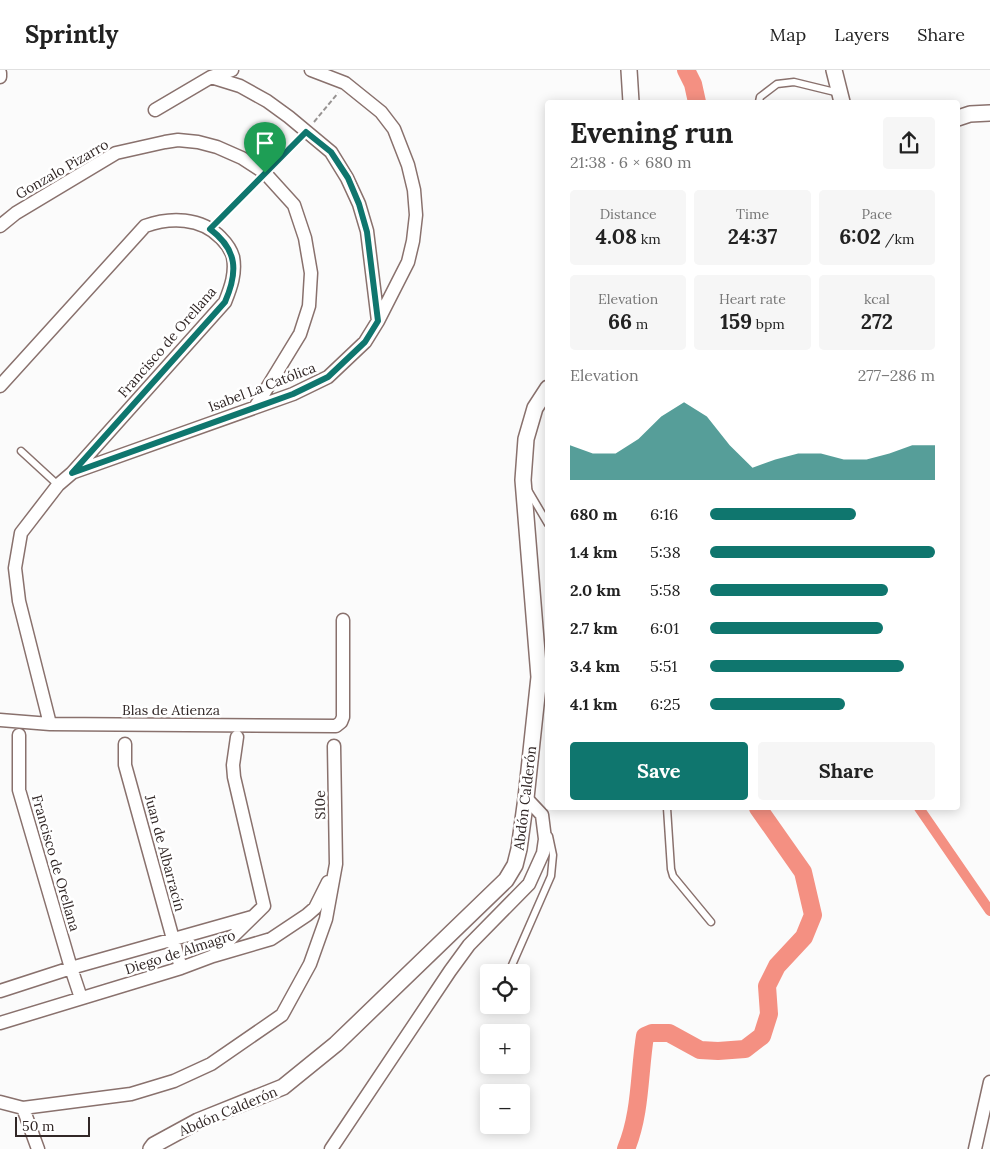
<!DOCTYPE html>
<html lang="en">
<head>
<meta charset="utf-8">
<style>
  :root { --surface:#fff; --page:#f6f6f6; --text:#222; --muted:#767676; --line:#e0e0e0; --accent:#0f766e }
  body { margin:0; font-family:Lora,serif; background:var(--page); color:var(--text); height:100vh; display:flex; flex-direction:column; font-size:19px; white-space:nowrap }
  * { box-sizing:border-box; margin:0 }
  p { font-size:16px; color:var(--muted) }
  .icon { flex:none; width:28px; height:28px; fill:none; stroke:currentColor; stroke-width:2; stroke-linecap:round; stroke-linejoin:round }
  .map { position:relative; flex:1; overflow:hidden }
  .details { position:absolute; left:545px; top:30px; width:415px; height:710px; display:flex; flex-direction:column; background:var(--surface); border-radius:5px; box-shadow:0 2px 12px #0003 }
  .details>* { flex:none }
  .fabs { position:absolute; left:480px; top:894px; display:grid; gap:10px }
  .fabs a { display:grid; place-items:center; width:50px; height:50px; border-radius:5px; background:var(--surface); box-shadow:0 2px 12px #0003; font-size:25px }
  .scale { position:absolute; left:15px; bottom:12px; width:75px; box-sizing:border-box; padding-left:5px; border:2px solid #312726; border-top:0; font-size:14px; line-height:18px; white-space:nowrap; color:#312726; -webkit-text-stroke:4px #fff; paint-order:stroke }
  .pin { position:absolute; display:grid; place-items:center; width:42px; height:42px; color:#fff; margin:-51px -21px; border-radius:50% 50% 50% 0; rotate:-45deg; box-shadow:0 0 5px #0007 }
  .pin .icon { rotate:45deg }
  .round { display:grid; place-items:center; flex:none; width:52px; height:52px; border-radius:5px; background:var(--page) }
  .overview { display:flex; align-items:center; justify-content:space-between; height:85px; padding:0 25px }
  h1 { font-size:28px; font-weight:700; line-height:38px }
  .figures { display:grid; grid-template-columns:repeat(3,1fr); gap:8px; height:85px; padding:5px 25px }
  .figures div { display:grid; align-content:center; border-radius:5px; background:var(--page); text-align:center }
  .figures b { font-size:21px; font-weight:700 }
  .figures small { font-size:14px; font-weight:400 }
  .figures p { font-size:14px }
  .chart { height:140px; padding:10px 25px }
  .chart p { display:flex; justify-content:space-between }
  .chart svg { width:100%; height:90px; margin-top:5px; fill:var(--accent); opacity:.7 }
  .action { display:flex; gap:10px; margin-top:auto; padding:10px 25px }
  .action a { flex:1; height:58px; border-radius:5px; background:var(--accent); color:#fff; font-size:20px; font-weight:700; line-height:58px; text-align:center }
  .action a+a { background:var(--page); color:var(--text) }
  ul { padding:0 25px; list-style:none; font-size:16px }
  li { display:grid; grid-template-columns:80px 60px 1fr; align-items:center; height:38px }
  li i { height:12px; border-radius:6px; background:var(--accent) }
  header { display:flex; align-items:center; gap:30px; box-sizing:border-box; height:70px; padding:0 25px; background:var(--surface); border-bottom:1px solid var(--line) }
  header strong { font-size:24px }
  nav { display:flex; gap:28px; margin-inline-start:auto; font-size:18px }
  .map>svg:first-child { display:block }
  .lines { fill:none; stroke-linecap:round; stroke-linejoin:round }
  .canal { stroke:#f49082; stroke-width:10 }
  .river { stroke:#f49082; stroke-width:18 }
  .service-casing { stroke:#89716d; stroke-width:9 }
  .minor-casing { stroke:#89716d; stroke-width:15 }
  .tertiary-casing { stroke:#89716d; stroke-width:18 }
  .path { stroke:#979392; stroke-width:2; stroke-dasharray:5 2.5; stroke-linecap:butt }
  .service { stroke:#fff; stroke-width:6 }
  .minor { stroke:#fff; stroke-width:12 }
  .tertiary { stroke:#fff; stroke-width:15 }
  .route-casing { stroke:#fff; stroke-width:10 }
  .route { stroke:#0f766e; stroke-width:6 }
  .labels { text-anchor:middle; stroke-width:5; stroke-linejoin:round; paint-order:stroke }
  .street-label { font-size:14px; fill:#312726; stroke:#fff }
</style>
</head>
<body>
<header>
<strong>Sprintly</strong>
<nav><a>Map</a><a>Layers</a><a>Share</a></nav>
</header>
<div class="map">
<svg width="990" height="1079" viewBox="0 0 990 1079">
  <rect width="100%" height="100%" fill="#fbfbfb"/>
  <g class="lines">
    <!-- canal -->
    <path class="canal" d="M919,738L990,841"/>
    <!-- river -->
    <path class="river" d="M686,0L693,14L697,32
      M626,1079C641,1043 639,1003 645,966L652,963H669L700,980L718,981L745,979L762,966L769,944L767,916L777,896L804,867L813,845L803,802L758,738"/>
    <!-- service casing -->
    <g class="service-casing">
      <path id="service" d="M759,32L760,27L777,14L794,12L839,23
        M21,381L58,415
        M528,420L548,454
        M667,738L671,799L673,806L711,852
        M509,902L551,806L553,785L549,766"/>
    </g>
    <!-- minor casing -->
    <g class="minor-casing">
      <path id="minor" d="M0,3V7
        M211,7L240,16L267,31L289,47L331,82L347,108L359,134L367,161L378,251
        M155,40L211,7L232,0
        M0,156L16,143L116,83L165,72L178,70L198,72L217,77L242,88L265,103L294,135L305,168L311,203L309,236L300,264L256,336
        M0,316L145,156C170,147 201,147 221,168C226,173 231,180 233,187C236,203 231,217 225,232L72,403L58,415L21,463L15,498L19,531L50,654
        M74,402L293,324L328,307L365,272L378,251L408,192L413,171L416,145L414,120L408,95L394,59L381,42L345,13L311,0
        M0,650L50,654L336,656L341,652L343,647V550
        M19,665V720L71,898L81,928
        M125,674V695L181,898
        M214,885L264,836L234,707L233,695L237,667
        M0,921L71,898L252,847
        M0,953L181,898L213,886L271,869L307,845L315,838L328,812
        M0,1032L23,1038L131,1024L174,1011L211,994L282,945L310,894L326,849L336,794L334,676
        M23,1038L38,1079
        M331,1079L450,901L469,875L529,814L543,783L545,769L542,745L526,728
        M975,1079L990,1012"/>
    </g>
    <!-- tertiary casing -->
    <g class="tertiary-casing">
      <path id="tertiary" d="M629,0L631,32
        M834,0L842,32
        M958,48L970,44L990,43
        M151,1079L154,1075L198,1051L283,1017L336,974L506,810L515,795L519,779L526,728L539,607L523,410L526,369L535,338L548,318"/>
    </g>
    <!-- path -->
    <path class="path" d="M314,52L338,23
      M272,95L299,69
      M218,151L257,111"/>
    <!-- service -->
    <use href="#service" class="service"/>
    <!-- minor -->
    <use href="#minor" class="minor"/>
    <!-- tertiary -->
    <use href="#tertiary" class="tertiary"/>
  </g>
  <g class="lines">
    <!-- route casing -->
    <g class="route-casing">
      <path id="route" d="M306,62L331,82L348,108L359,134L367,162L378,251L365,272L328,307L293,324L72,403L225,232C238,202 238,180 210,159Z"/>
    </g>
    <!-- route -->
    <use href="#route" class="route"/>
  </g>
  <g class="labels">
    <!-- street labels -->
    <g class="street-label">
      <text transform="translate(62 99) rotate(-30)" y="5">Gonzalo Pizarro</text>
      <text transform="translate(167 272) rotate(-49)" y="5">Francisco de Orellana</text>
      <text transform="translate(262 317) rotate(-21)" y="5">Isabel La Católica</text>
      <text x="171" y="645">Blas de Atienza</text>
      <text transform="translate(525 728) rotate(-83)" y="5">Abdón Calderón</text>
      <text transform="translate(320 735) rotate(-91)" y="5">S10e</text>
      <text transform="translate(165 783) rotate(75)" y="5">Juan de Albarracín</text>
      <text transform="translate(56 793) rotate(74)" y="5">Francisco de Orellana</text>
      <text transform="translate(180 882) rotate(-18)" y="5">Diego de Almagro</text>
      <text transform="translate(228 1041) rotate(-23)" y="5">Abdón Calderón</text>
    </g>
  </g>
</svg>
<div class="fabs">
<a><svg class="icon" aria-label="locate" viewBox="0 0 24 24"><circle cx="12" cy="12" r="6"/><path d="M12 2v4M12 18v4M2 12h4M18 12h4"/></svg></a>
<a>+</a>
<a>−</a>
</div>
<div class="scale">50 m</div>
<div class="pin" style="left:265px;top:103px;background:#1e9e55"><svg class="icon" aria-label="arrive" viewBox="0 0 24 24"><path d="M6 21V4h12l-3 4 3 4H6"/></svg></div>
<section class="details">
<div class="overview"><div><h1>Evening run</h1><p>21:38 · 6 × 680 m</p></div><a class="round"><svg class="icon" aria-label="share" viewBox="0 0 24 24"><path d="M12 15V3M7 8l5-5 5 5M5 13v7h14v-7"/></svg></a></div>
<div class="figures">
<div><p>Distance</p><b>4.08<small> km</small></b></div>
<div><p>Time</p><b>24:37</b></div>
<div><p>Pace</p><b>6:02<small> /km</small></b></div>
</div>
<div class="figures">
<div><p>Elevation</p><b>66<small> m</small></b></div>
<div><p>Heart rate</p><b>159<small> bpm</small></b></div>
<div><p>kcal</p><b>272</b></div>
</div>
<div class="chart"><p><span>Elevation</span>277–286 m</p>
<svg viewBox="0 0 160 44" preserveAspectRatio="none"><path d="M0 44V27L10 31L20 31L30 24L40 13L50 6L60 13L70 27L80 38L90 34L100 31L110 31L120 34L130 34L140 31L150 27L160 27V44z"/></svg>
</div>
<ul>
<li><b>680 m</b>6:16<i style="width:65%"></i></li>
<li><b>1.4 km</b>5:38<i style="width:100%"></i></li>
<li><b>2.0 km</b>5:58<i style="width:79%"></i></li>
<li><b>2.7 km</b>6:01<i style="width:77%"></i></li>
<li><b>3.4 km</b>5:51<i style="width:86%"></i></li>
<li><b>4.1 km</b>6:25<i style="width:60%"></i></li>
</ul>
<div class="action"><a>Save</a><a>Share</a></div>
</section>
</div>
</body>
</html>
